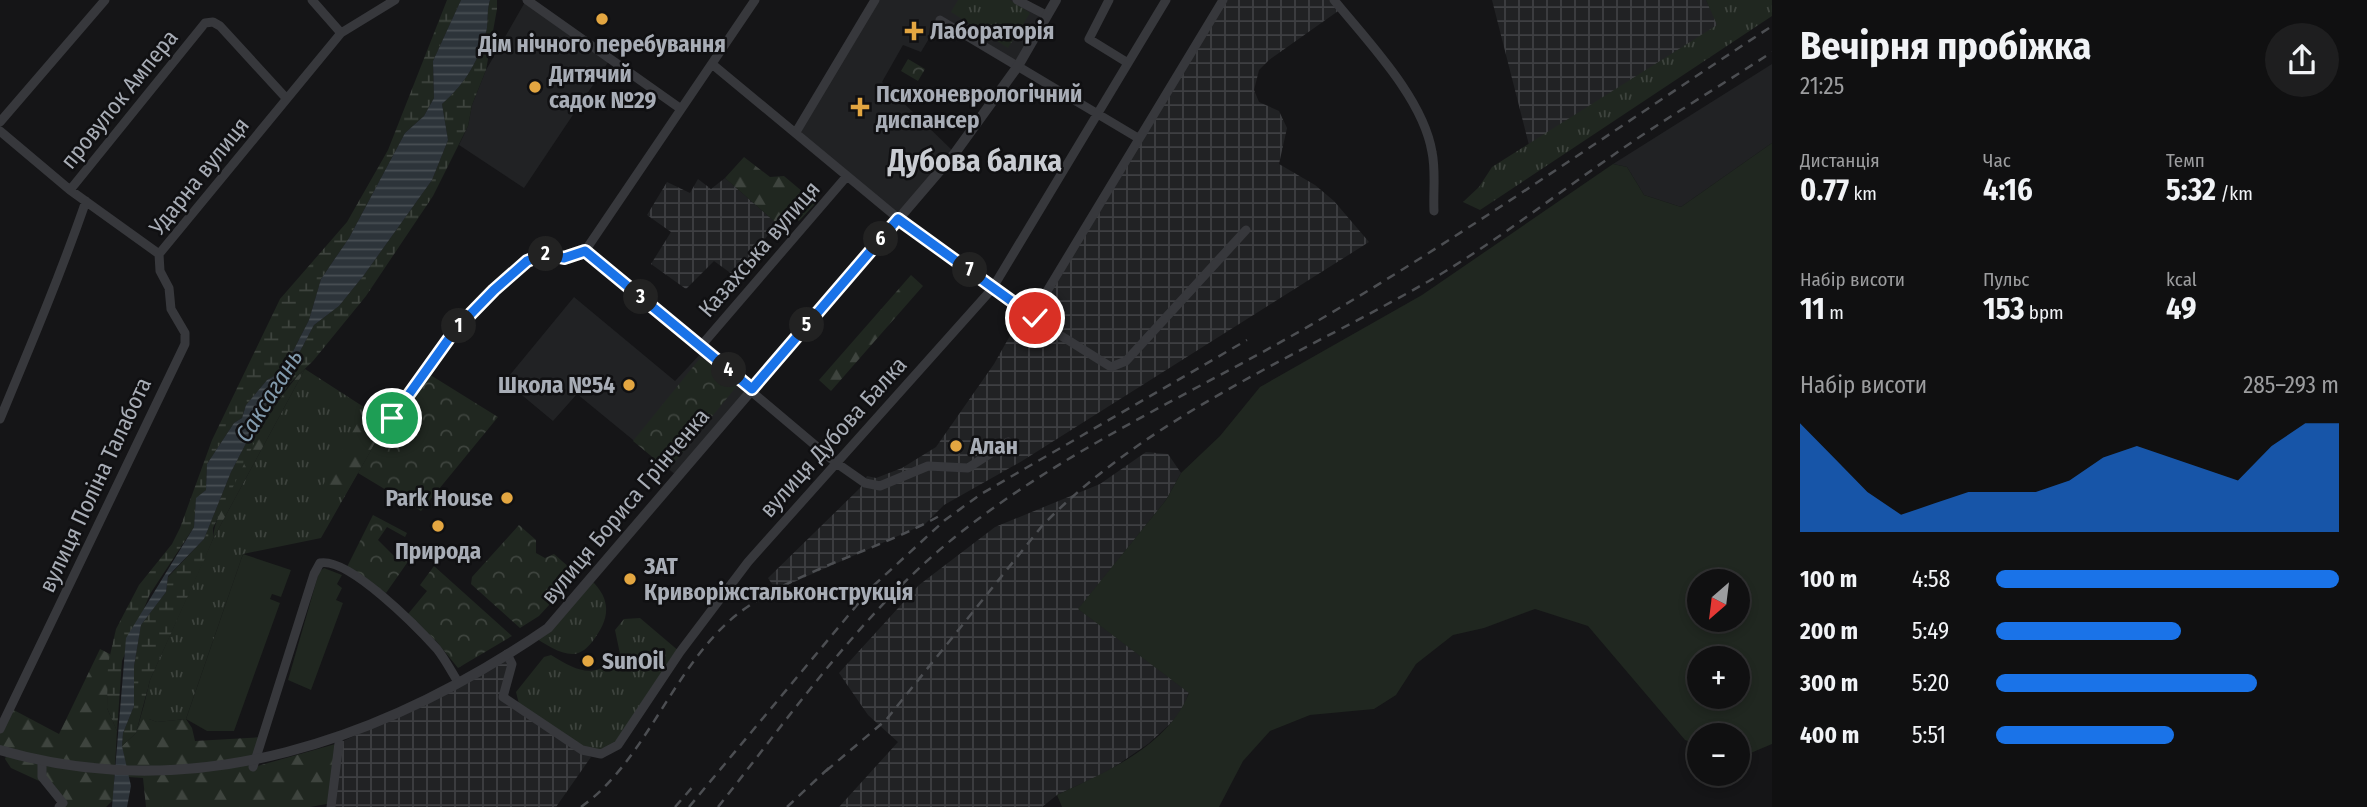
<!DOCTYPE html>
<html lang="uk">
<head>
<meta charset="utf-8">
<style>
  :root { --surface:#101011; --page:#1e1e1f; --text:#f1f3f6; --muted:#9c9d9f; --line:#303031; --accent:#1a73e8 }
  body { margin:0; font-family:"Fira Sans Condensed",sans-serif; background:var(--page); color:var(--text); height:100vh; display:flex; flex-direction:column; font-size:26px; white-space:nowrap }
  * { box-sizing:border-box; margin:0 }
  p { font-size:23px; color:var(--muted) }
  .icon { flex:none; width:38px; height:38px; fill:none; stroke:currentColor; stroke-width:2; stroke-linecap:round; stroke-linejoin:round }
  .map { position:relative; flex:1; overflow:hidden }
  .side { display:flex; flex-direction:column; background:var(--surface); width:595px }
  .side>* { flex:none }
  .needle { width:46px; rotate:208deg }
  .fabs { position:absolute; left:1687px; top:569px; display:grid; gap:14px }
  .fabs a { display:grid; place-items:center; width:63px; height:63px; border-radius:50%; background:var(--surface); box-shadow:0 4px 10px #0003,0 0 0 2px var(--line); font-size:35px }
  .pin { position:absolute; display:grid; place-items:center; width:60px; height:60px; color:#fff; margin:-30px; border:4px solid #fff; border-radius:50%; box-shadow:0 2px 7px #0007 }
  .km { position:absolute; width:35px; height:35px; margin:-18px; border-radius:50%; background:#222; color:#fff; font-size:19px; line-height:35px; text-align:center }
  .round { display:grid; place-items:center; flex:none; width:74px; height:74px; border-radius:37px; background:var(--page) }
  .head { display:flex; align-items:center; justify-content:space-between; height:119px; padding:0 28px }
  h1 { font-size:38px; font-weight:700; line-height:52px }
  .stats { display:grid; grid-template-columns:repeat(3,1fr); gap:10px; height:119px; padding:7px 28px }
  .stats div { display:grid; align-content:center }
  .stats b { font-size:30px; font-weight:700 }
  .stats small { font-size:19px; font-weight:400 }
  .stats p { font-size:19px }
  .chart { height:196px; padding:14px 28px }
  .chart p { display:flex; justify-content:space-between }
  .chart svg { width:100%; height:126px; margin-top:7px; fill:var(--accent); opacity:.7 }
  ul { padding:0 28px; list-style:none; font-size:23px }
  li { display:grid; grid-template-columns:112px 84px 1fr; align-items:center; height:52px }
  li i { height:18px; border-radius:9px; background:var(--accent) }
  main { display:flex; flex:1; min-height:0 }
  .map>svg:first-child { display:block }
  .built { fill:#212224 }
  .industrial { fill:url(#industrial-grid) }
  .grass { fill:url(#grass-tufts) }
  .forest { fill:url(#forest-firs) }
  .wetland { fill:url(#wetland-marsh) }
  .park { fill:url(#park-crowns) }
  .garden { fill:#202720; fill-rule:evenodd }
  .water { fill:url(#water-rules) }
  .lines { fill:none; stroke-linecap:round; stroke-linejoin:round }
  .minor { stroke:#37383c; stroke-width:9 }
  .tertiary { stroke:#37383c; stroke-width:10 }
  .rail { stroke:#4c4e52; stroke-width:2.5; stroke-dasharray:9 7; stroke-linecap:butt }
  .route-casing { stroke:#fff; stroke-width:14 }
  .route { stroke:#1a73e8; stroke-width:9 }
  .poi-dot { fill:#e3a641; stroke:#101012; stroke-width:2.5 }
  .labels { text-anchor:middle; stroke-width:5; stroke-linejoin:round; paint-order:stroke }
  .poi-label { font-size:23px; font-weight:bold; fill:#a8adb6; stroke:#101012; text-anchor:start }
  .street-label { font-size:23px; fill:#a8adb6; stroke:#101012 }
  .water-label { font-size:24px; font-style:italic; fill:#829bae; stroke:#101012 }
  .district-label { font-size:30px; font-weight:bold; fill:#c9ccd2; stroke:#101012 }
</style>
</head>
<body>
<main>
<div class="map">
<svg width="1772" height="807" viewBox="0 0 1772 807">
  <defs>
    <pattern id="industrial-grid" width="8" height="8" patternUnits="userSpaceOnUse" patternTransform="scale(1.75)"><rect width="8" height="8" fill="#212224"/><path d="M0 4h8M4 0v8" fill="none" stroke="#3e3f42"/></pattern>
    <pattern id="grass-tufts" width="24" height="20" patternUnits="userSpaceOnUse" patternTransform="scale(1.75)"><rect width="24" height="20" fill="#202720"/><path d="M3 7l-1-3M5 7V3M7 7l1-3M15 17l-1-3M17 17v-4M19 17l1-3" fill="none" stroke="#3e443e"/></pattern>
    <pattern id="forest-firs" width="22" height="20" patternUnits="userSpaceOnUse" patternTransform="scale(1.75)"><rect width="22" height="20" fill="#202720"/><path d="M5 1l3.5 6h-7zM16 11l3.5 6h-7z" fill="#3e443e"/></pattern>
    <pattern id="wetland-marsh" width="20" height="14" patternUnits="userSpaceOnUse" patternTransform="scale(1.75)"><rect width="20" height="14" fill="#202720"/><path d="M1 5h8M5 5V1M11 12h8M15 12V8" fill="none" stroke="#3e443e"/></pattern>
    <pattern id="park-crowns" width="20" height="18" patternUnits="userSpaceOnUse" patternTransform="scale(1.75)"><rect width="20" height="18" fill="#202720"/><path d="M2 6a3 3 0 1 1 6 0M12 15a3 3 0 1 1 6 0" fill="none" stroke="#3e443e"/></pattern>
    <pattern id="water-rules" width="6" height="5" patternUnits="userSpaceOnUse" patternTransform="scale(1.75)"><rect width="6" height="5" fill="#2d343a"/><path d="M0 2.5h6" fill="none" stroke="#494f54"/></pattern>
  </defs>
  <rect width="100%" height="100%" fill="#151517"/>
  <!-- built -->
  <path class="built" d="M875,0H1017L1046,15L1018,66L940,20L921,52L903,45L882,82L955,153L898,219L796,132Z
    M525,2L609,61L524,188L459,145L468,126L472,105L486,70Z
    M1772,64V143L1681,207L1644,195L1627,167L1613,164Z
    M574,297L675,381L704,350L752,389L677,476L577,394L553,421L505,381Z"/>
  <!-- industrial -->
  <path class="industrial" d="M1223,0H1334L1341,9L1269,60L1259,70L1254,90L1259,102L1279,111L1287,128L1279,164L1315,185L1334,201L1369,242L1022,461L944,505L925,524L776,590L768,578L860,488L867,476L876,478L902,468L936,447L994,364L1020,318L1027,323L1032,316Z
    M1492,0H1706L1718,25L1529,145Z
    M725,178L775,222L774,227L736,277L714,261L686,289L651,264L671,232L647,215L667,182L690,193L698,179L711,189Z
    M1146,452L1168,454L1181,473L1166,500L1079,609L1189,692L1181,714L1148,744L1107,772L1057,795L1042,807H839L898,742L868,715L839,673L919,585L995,527L1100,484Z
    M507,654L511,659L503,697L591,757L556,807H335L332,803L339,743L388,720Z"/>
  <!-- grass -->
  <path class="grass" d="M958,0H1010L1030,13L1008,48L951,12Z
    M1706,0H1772V16L1480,210L1463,202L1479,187L1492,167L1717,25Z
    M305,369L387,422L321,538L243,554L186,719L157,722L149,719L144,705L150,680L213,539Z
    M591,580C613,601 609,620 592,642C587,648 582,653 574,654C561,655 545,644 534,637Z
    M640,618L680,652L618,745L592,753L520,708L516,692L544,657L551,655C578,672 596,680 620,654L615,630L624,619Z"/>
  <!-- forest -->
  <path class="forest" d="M744,157L770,177L784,176L816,203L799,221L785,211L775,222L725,178Z
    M911,275L923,286L831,391L819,380Z
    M305,369L213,539C214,504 278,391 305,369Z
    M366,408L387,422L344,497L323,485Z
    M100,649L110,654L107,708L117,731L113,800L106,807H59L50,786L11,768L5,759L7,753L0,750V729L10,708L59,734Z
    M144,705L149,708V719L157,722L186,719L192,728L195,741L264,737L254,767L339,743L332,803L310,807H146L143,778L128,777L122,746L136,733Z"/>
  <!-- wetland -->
  <path class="wetland" d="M447,0H461L433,61L434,98L424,116L405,133L349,238L321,279L309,320L283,371L267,380L246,405L242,418L234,423L207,464L206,490L196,499L194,527L150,594L122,661L117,731L107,708L108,664L116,629L139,585L172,544L180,528L212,440L280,299L347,222L388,150Z
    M490,0H497V9L486,70L472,105L468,126L433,196L366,296L313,361L290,383L265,421L213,528V539L205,558L150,680L136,733L122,746L123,733L134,706V666L141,625L166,592L168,577L204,539L231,472L274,390L289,372L314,325L339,306L364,275L432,180L448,140L442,104C466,83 480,59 487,28C488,19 487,9 490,0Z"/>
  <!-- park -->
  <path class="park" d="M908,59L925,69L918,81L901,71Z
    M701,357L737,386L668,470L633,441Z
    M424,371L498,417L421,511L358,473L387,422Z
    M373,515L407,533L405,537L387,527L378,540L395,557L405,548L411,549L413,547L414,553L386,593L347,567Z
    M519,525L536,540V553L545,558L554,554L570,568L568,576L571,581L539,616L520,628L471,584L472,577Z
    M434,566L512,636L458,668L437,642L408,614L427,591L420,585Z"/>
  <!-- garden -->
  <path class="garden" d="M1772,143V744L1739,758L1738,735H1699V745L1685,740L1588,626L1535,609L1484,628L1453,635L1416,664L1396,695L1374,709L1310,715L1270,731L1243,761L1219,807H1062L1057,795C1106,772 1168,746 1189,693L1078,609L1166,500L1181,473L1220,436L1260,387L1422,295L1613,164L1627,167L1644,195L1681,207ZM1699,581H1738V620H1699ZM1699,658H1738V696H1699Z
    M243,554L291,570L281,597L272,594L270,599L280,603L234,731H207L186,719Z
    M324,568L342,575L337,584L342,588L336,600L343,603L311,690L288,680L319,572Z"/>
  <!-- water -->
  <path class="water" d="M461,0H490C487,9 488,19 487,28C480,59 466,83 442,104L448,140L432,180L364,275L339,306L314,325L289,372L274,390L231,472L204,539L168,576L166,592L141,625L134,666V706L123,733L122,746L131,786L127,807H112L126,638L194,527L196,498L206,490L207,464L234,423L242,418L246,405L267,380L283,371L309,320L321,279L349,238L405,133L424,116L434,98L433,61Z"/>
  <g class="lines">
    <!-- minor -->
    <path class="minor" d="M312,0L341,33
      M527,0L681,109
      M1017,0L1046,15
      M1109,0L1089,39L1128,63
      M1334,0C1368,42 1423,98 1432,152C1436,171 1433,192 1434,211
      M940,20L1138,138
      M712,64L911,229L1023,312L1111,367L1126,361L1246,230
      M0,122L105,0
      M0,131L70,190L159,254
      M796,132L875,0
      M70,190L205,23L213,22L220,26L286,98
      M585,251L835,462L865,483L880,486L928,466L968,468L1008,442
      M159,254L341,33L395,0
      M1032,316L1223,0
      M700,347L847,176
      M392,418C425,370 478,289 529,261C544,252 550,259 565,258C571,257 579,253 585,251L755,0
      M0,419C30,347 60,276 86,201
      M507,654L512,664L503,697L582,750L601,754L618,745L680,652L748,562L992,289L1166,0
      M0,729L185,344V333L171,309L169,288L160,271L159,254
      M42,761V777L63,803L59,807
      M253,767L314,574L320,563C349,557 418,628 437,649C445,659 451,671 458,682
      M331,807L339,743"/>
    <!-- tertiary -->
    <path class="tertiary" d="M0,750C196,807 386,739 548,628L955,153L1018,66L1056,0"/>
    <!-- rail -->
    <path class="rail" d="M826,771L886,720L1042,526C1147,417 1298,356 1429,281C1493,244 1551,198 1612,156C1664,119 1719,87 1772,52
      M581,807C643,763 670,676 727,623C779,575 876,552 941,515
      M675,807L696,783
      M689,807L872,587L945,520L981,494L1247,340
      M718,807C792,714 862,612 955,537C1067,447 1203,389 1326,316C1478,226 1624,123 1772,26
      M787,807L833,764"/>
  </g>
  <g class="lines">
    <!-- route casing -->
    <g class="route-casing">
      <path id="route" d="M392,418L455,330L494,290L527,261L545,254L564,258L585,251L752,389L898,219L1035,318"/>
    </g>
    <!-- route -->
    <use href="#route" class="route"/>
  </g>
  <!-- markers -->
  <g class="poi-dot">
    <circle cx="602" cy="19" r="7"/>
    <path d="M910.5 20.5h7v7h7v7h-7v7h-7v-7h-7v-7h7z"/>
    <circle cx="535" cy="87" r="7"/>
    <path d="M856.5 96.5h7v7h7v7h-7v7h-7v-7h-7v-7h7z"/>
    <circle cx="629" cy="385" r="7"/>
    <circle cx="956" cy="446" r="7"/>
    <circle cx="507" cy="498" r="7"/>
    <circle cx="438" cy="526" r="7"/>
    <circle cx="630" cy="579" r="7"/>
    <circle cx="588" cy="661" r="7"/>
  </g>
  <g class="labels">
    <!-- poi labels -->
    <g class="poi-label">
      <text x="930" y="39">Лабораторія</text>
      <text x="602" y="52" text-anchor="middle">Дім нічного перебування</text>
      <text x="549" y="82">Дитячий<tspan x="549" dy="26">садок №29</tspan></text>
      <text x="876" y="102">Психоневрологічний<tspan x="876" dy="26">диспансер</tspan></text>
      <text x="615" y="393" text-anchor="end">Школа №54</text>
      <text x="970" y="454">Алан</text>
      <text x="493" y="506" text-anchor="end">Park House</text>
      <text x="438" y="559" text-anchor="middle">Природа</text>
      <text x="644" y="574">ЗАТ<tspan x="644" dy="26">Криворіжстальконструкція</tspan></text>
      <text x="602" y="669">SunOil</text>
    </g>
    <!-- street labels -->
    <g class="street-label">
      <text transform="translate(119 99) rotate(-51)" y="8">провулок Ампера</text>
      <text transform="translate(199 176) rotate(-51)" y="8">Ударна вулиця</text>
      <text transform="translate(759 249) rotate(-49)" y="8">Казахська вулиця</text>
      <text transform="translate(833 437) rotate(-48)" y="8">вулиця Дубова Балка</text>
      <text transform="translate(95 485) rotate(-65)" y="8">вулиця Поліна Талабота</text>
      <text transform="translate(625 506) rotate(-50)" y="8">вулиця Бориса Грінченка</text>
    </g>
    <!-- water labels -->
    <g class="water-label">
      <text transform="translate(269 396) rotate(-58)" y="8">Саксагань</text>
    </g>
    <!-- district labels -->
    <g class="district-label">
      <text x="975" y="171">Дубова балка</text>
    </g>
  </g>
</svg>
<div class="fabs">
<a><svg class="needle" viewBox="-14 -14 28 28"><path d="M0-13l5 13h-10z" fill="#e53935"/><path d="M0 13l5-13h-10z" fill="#9c9d9f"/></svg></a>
<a>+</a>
<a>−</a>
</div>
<div class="pin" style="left:392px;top:418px;background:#1e9e55"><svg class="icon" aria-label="arrive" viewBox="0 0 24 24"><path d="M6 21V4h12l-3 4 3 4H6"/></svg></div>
<div class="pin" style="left:1035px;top:318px;background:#d93025"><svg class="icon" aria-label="check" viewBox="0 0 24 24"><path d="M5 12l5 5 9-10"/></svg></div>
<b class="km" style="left:459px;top:326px">1</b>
<b class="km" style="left:546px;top:254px">2</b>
<b class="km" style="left:641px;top:297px">3</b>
<b class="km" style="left:729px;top:370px">4</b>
<b class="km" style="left:807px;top:325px">5</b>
<b class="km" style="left:881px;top:239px">6</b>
<b class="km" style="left:970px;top:270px">7</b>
</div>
<section class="side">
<div class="head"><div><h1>Вечірня пробіжка</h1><p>21:25</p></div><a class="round"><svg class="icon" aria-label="share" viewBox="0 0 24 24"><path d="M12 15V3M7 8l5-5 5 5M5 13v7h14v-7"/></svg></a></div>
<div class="stats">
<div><p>Дистанція</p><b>0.77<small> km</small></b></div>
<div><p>Час</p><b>4:16</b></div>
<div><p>Темп</p><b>5:32<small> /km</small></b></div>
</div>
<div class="stats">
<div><p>Набір висоти</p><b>11<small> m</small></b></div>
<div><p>Пульс</p><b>153<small> bpm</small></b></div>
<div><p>kcal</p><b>49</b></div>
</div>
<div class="chart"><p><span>Набір висоти</span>285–293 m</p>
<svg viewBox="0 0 160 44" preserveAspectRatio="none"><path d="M0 44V6L10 18L20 30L30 38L40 34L50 30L60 30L70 30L80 26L90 18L100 14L110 18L120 22L130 26L140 14L150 6L160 6V44z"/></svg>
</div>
<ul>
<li><b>100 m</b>4:58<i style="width:100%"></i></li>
<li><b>200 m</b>5:49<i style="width:54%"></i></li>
<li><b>300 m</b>5:20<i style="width:76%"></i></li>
<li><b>400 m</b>5:51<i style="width:52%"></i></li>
</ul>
</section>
</main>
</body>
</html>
